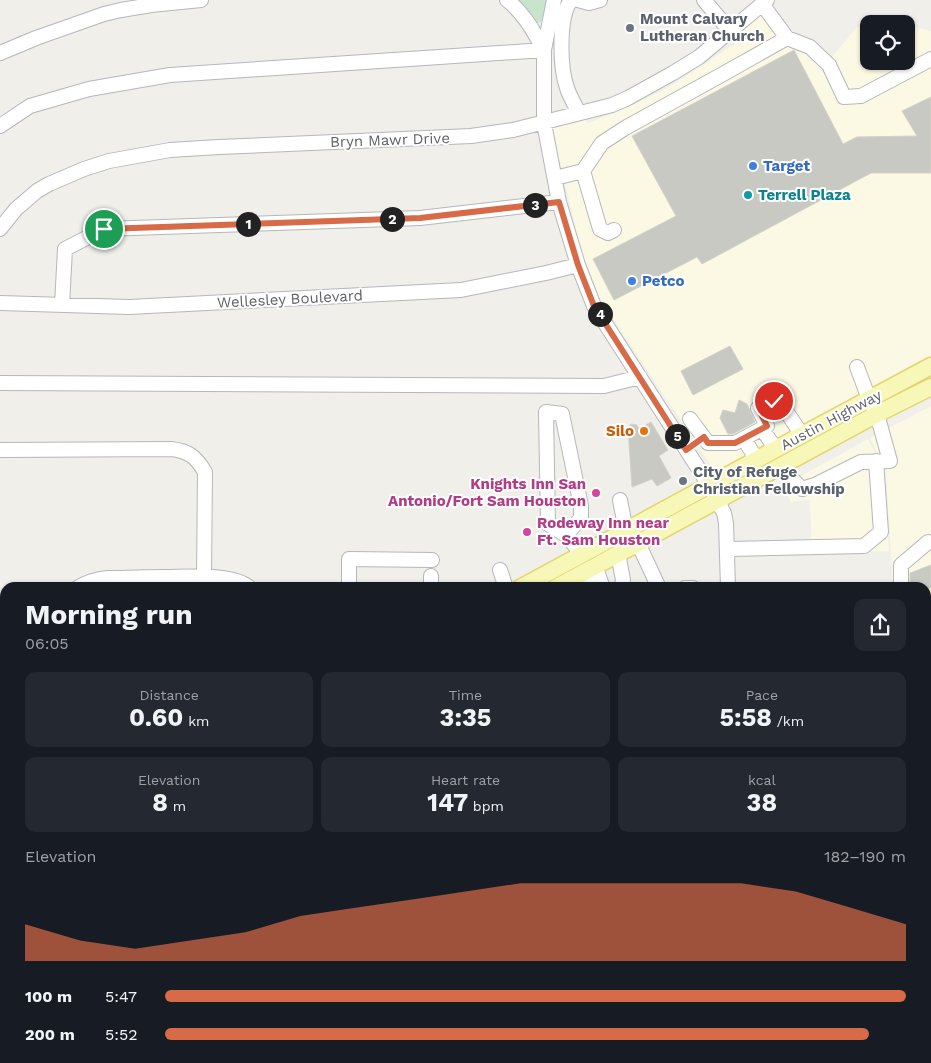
<!DOCTYPE html>
<html lang="en">
<head>
<meta charset="utf-8">
<style>
  :root { --surface:#171b24; --page:#242831; --text:#f1f3f6; --muted:#9ea1a6; --accent:#d76a47 }
  body { margin:0; font-family:"Work Sans",sans-serif; background:var(--page); color:var(--text); height:100vh; display:flex; flex-direction:column; font-size:19px; white-space:nowrap }
  * { box-sizing:border-box; margin:0 }
  p { font-size:16px; color:var(--muted) }
  .icon { flex:none; width:28px; height:28px; fill:none; stroke:currentColor; stroke-width:2; stroke-linecap:round; stroke-linejoin:round }
  .map { position:relative; flex:1; overflow:hidden }
  .details { position:absolute; left:0px; top:582px; width:931px; height:481px; display:flex; flex-direction:column; background:var(--surface); border-radius:15px 15px 0 0; box-shadow:0 1px 4px #0004 }
  .details>* { flex:none }
  .tools { position:absolute; left:860px; top:15px; display:grid; gap:10px }
  .tools a { display:grid; place-items:center; width:55px; height:55px; border-radius:10px; background:var(--surface); box-shadow:0 1px 4px #0004; font-size:25px }
  .pin { position:absolute; display:grid; place-items:center; width:42px; height:42px; color:#fff; margin:-21px; border:2px solid #fff; border-radius:50%; box-shadow:0 1px 5px #0007 }
  .km { position:absolute; width:25px; height:25px; margin:-12px; border-radius:50%; background:#222; color:#fff; font-size:14px; line-height:25px; text-align:center }
  .round { display:grid; place-items:center; flex:none; width:52px; height:52px; border-radius:10px; background:var(--page) }
  .head { display:flex; align-items:center; justify-content:space-between; height:85px; padding:0 25px }
  h1 { font-size:28px; font-weight:700; line-height:38px }
  .figures { display:grid; grid-template-columns:repeat(3,1fr); gap:8px; height:85px; padding:5px 25px }
  .figures div { display:grid; align-content:center; border-radius:10px; background:var(--page); text-align:center }
  .figures b { font-size:25px; font-weight:700 }
  .figures small { font-size:14px; font-weight:400 }
  .figures p { font-size:14px }
  .chart { height:140px; padding:10px 25px }
  .chart p { display:flex; justify-content:space-between }
  .chart svg { width:100%; height:90px; margin-top:5px; fill:var(--accent); opacity:.7 }
  ul { padding:0 25px; list-style:none; font-size:16px }
  li { display:grid; grid-template-columns:80px 60px 1fr; align-items:center; height:38px }
  li i { height:12px; border-radius:6px; background:var(--accent) }
  .map>svg:first-child { display:block }
  .commercial { fill:#fbf9e3 }
  .green { fill:#c8e4cd }
  .building { fill:#c9c9c3; stroke:#d4d2c7 }
  .lines { fill:none; stroke-linecap:round; stroke-linejoin:round }
  .minor-casing { stroke:#b5b7bb; stroke-width:16 }
  .major-casing { stroke:#e3d56f; stroke-width:19 }
  .minor { stroke:#fff; stroke-width:14 }
  .major { stroke:#f7f7b7; stroke-width:16 }
  .route-casing { stroke:#fff; stroke-width:10 }
  .route { stroke:#d76a47; stroke-width:6 }
  .worship-dot { fill:#6b7280; stroke:#fff; stroke-width:2 }
  .shop-dot { fill:#3f7fe0; stroke:#fff; stroke-width:2 }
  .culture-dot { fill:#0f9aa8; stroke:#fff; stroke-width:2 }
  .food-dot { fill:#e8710a; stroke:#fff; stroke-width:2 }
  .hotel-dot { fill:#d1479c; stroke:#fff; stroke-width:2 }
  .labels { text-anchor:middle; stroke-width:4; stroke-linejoin:round; paint-order:stroke }
  .worship-label { font-size:15px; font-weight:bold; fill:#5b616d; stroke:#fff; text-anchor:start }
  .street-label { font-size:15px; fill:#606267; stroke:#fff }
  .shop-label { font-size:15px; font-weight:bold; fill:#366cbe; stroke:#fff; text-anchor:start }
  .culture-label { font-size:15px; font-weight:bold; fill:#0d838f; stroke:#fff; text-anchor:start }
  .food-label { font-size:15px; font-weight:bold; fill:#c56008; stroke:#fff; text-anchor:end }
  .hotel-label { font-size:15px; font-weight:bold; fill:#b23c85; stroke:#fff; text-anchor:end }
</style>
</head>
<body>
<div class="map">
<svg width="931" height="1063" viewBox="0 0 931 1063">
  <rect width="100%" height="100%" fill="#f0efe9"/>
  <!-- commercial -->
  <path class="commercial" d="M763,11L832,57L857,27L875,19L899,24H869V61H906V25L931,31V355L719,469L712,467L601,301L587,273L582,257L552,128L584,119L588,123L622,110L669,87L738,42L734,33Z
    M931,406V633H926V588L893,587L886,472L870,438Z
    M868,439L884,472L889,551L812,553L810,500L791,502L783,486Z"/>
  <!-- green -->
  <path class="green" d="M514,0H547L541,22L537,23Z"/>
  <!-- building -->
  <path class="building" d="M794,50L843,144L857,137L917,136L902,111L931,97V173H871L702,264L697,257L614,300L593,259L676,216L632,136Z
    M730,346L743,369L693,395L681,371Z
    M739,400L747,404L755,422L733,434H728L720,418L723,410L735,413Z
    M651,422L668,450L659,456L671,478L657,486L652,479L632,487L628,428L631,424L637,425L639,429Z
    M931,565V588H911L910,583V573Z"/>
  <g class="lines">
    <!-- minor casing -->
    <g class="minor-casing">
      <path id="minor" d="M554,0L544,50V123L559,202L578,265L594,306L709,485L724,513L726,523L728,588
        M571,0C558,18 560,68 567,88C570,97 575,105 579,113
        M578,0L589,3L600,0
        M704,0L730,31
        M762,4L787,38
        M0,53L36,38L104,14L121,10L151,5L201,0
        M0,126L30,106L89,89L170,75L544,50C534,32 524,13 507,0
        M583,171L600,229L608,233L614,230
        M555,178L583,171L602,143L625,128L723,74L787,38L810,47L829,65L844,97L861,96L931,59
        M0,229L16,209L37,191L49,184L84,169L109,161L170,150L219,147L471,136L513,130L612,105L628,98L673,73L699,57L767,0
        M0,303L129,307L461,290L546,273L578,265
        M62,305L65,249L104,229L420,218L559,202
        M0,383L604,386L640,377
        M690,419L708,443H735L767,426L758,408L773,401L784,408L802,435
        M762,429L776,449
        M744,439L757,460
        M0,450L171,449C189,451 196,457 205,472L204,577
        M780,467L802,489L815,485L861,462L890,461L877,414L869,399L857,367
        M620,500L626,531
        M566,535L581,518V506L562,414L546,412L548,524L566,535L582,554
        M638,543L659,588
        M728,549L864,546L881,532L876,461
        M618,553L623,580L622,586L619,588
        M595,566L603,588
        M500,570L506,588
        M586,571L589,588
        M77,588C87,582 97,579 108,578C128,578 147,577 166,577C188,577 234,573 250,588
        M349,588V559L432,560
        M431,588V576
        M685,588H693
        M901,588V565L928,542
        M926,622H931
        M0,630L5,628
        M926,756H931
        M926,919H931
        M0,924H5
        M79,1059V1063
        M469,1059V1063
        M732,1059V1063"/>
    </g>
    <!-- major casing -->
    <g class="major-casing">
      <path id="major" d="M520,588L802,435L931,366
        M555,588L877,414L931,387
        M0,863L5,861
        M0,880L5,878"/>
    </g>
    <!-- minor -->
    <use href="#minor" class="minor"/>
    <!-- major -->
    <use href="#major" class="major"/>
  </g>
  <g class="lines">
    <!-- route casing -->
    <g class="route-casing">
      <path id="route" d="M104,229L420,218L559,202L578,265L594,306L686,450L704,437L708,443H735L767,426L758,408L774,401"/>
    </g>
    <!-- route -->
    <use href="#route" class="route"/>
  </g>
  <!-- markers -->
  <g class="worship-dot">
    <circle cx="630" cy="28" r="5"/>
    <circle cx="683" cy="481" r="5"/>
  </g>
  <g class="shop-dot">
    <circle cx="753" cy="166" r="5"/>
    <circle cx="632" cy="281" r="5"/>
  </g>
  <circle class="culture-dot" cx="748" cy="195" r="5"/>
  <circle class="food-dot" cx="644" cy="431" r="5"/>
  <g class="hotel-dot">
    <circle cx="596" cy="493" r="5"/>
    <circle cx="527" cy="532" r="5"/>
  </g>
  <g class="labels">
    <!-- worship labels -->
    <g class="worship-label">
      <text x="640" y="24">Mount Calvary<tspan x="640" dy="17">Lutheran Church</tspan></text>
      <text x="693" y="477">City of Refuge<tspan x="693" dy="17">Christian Fellowship</tspan></text>
    </g>
    <!-- street labels -->
    <g class="street-label">
      <text transform="translate(390 140) rotate(-2)" y="5">Bryn Mawr Drive</text>
      <text transform="translate(290 299) rotate(-3)" y="5">Wellesley Boulevard</text>
      <text transform="translate(831 420) rotate(-28)" y="5">Austin Highway</text>
    </g>
    <!-- shop labels -->
    <g class="shop-label">
      <text x="763" y="171">Target</text>
      <text x="642" y="286">Petco</text>
    </g>
    <!-- culture labels -->
    <g class="culture-label">
      <text x="758" y="200">Terrell Plaza</text>
    </g>
    <!-- food labels -->
    <g class="food-label">
      <text x="634" y="436">Silo</text>
    </g>
    <!-- hotel labels -->
    <g class="hotel-label">
      <text x="586" y="489">Knights Inn San<tspan x="586" dy="17">Antonio/Fort Sam Houston</tspan></text>
      <text x="537" y="528" text-anchor="start">Rodeway Inn near<tspan x="537" dy="17">Ft. Sam Houston</tspan></text>
    </g>
  </g>
</svg>
<div class="tools">
<a><svg class="icon" aria-label="locate" viewBox="0 0 24 24"><circle cx="12" cy="12" r="6"/><path d="M12 2v4M12 18v4M2 12h4M18 12h4"/></svg></a>
</div>
<div class="pin" style="left:104px;top:229px;background:#1e9e55"><svg class="icon" aria-label="arrive" viewBox="0 0 24 24"><path d="M6 21V4h12l-3 4 3 4H6"/></svg></div>
<div class="pin" style="left:774px;top:401px;background:#d93025"><svg class="icon" aria-label="check" viewBox="0 0 24 24"><path d="M5 12l5 5 9-10"/></svg></div>
<b class="km" style="left:248px;top:224px">1</b>
<b class="km" style="left:392px;top:219px">2</b>
<b class="km" style="left:535px;top:205px">3</b>
<b class="km" style="left:600px;top:314px">4</b>
<b class="km" style="left:677px;top:436px">5</b>
<section class="details">
<div class="head"><div><h1>Morning run</h1><p>06:05</p></div><a class="round"><svg class="icon" aria-label="share" viewBox="0 0 24 24"><path d="M12 15V3M7 8l5-5 5 5M5 13v7h14v-7"/></svg></a></div>
<div class="figures">
<div><p>Distance</p><b>0.60<small> km</small></b></div>
<div><p>Time</p><b>3:35</b></div>
<div><p>Pace</p><b>5:58<small> /km</small></b></div>
</div>
<div class="figures">
<div><p>Elevation</p><b>8<small> m</small></b></div>
<div><p>Heart rate</p><b>147<small> bpm</small></b></div>
<div><p>kcal</p><b>38</b></div>
</div>
<div class="chart"><p><span>Elevation</span>182–190 m</p>
<svg viewBox="0 0 160 44" preserveAspectRatio="none"><path d="M0 44V26L10 34L20 38L30 34L40 30L50 22L60 18L70 14L80 10L90 6L100 6L110 6L120 6L130 6L140 10L150 18L160 26V44z"/></svg>
</div>
<ul>
<li><b>100 m</b>5:47<i style="width:100%"></i></li>
<li><b>200 m</b>5:52<i style="width:95%"></i></li>
</ul>
</section>
</div>
</body>
</html>
